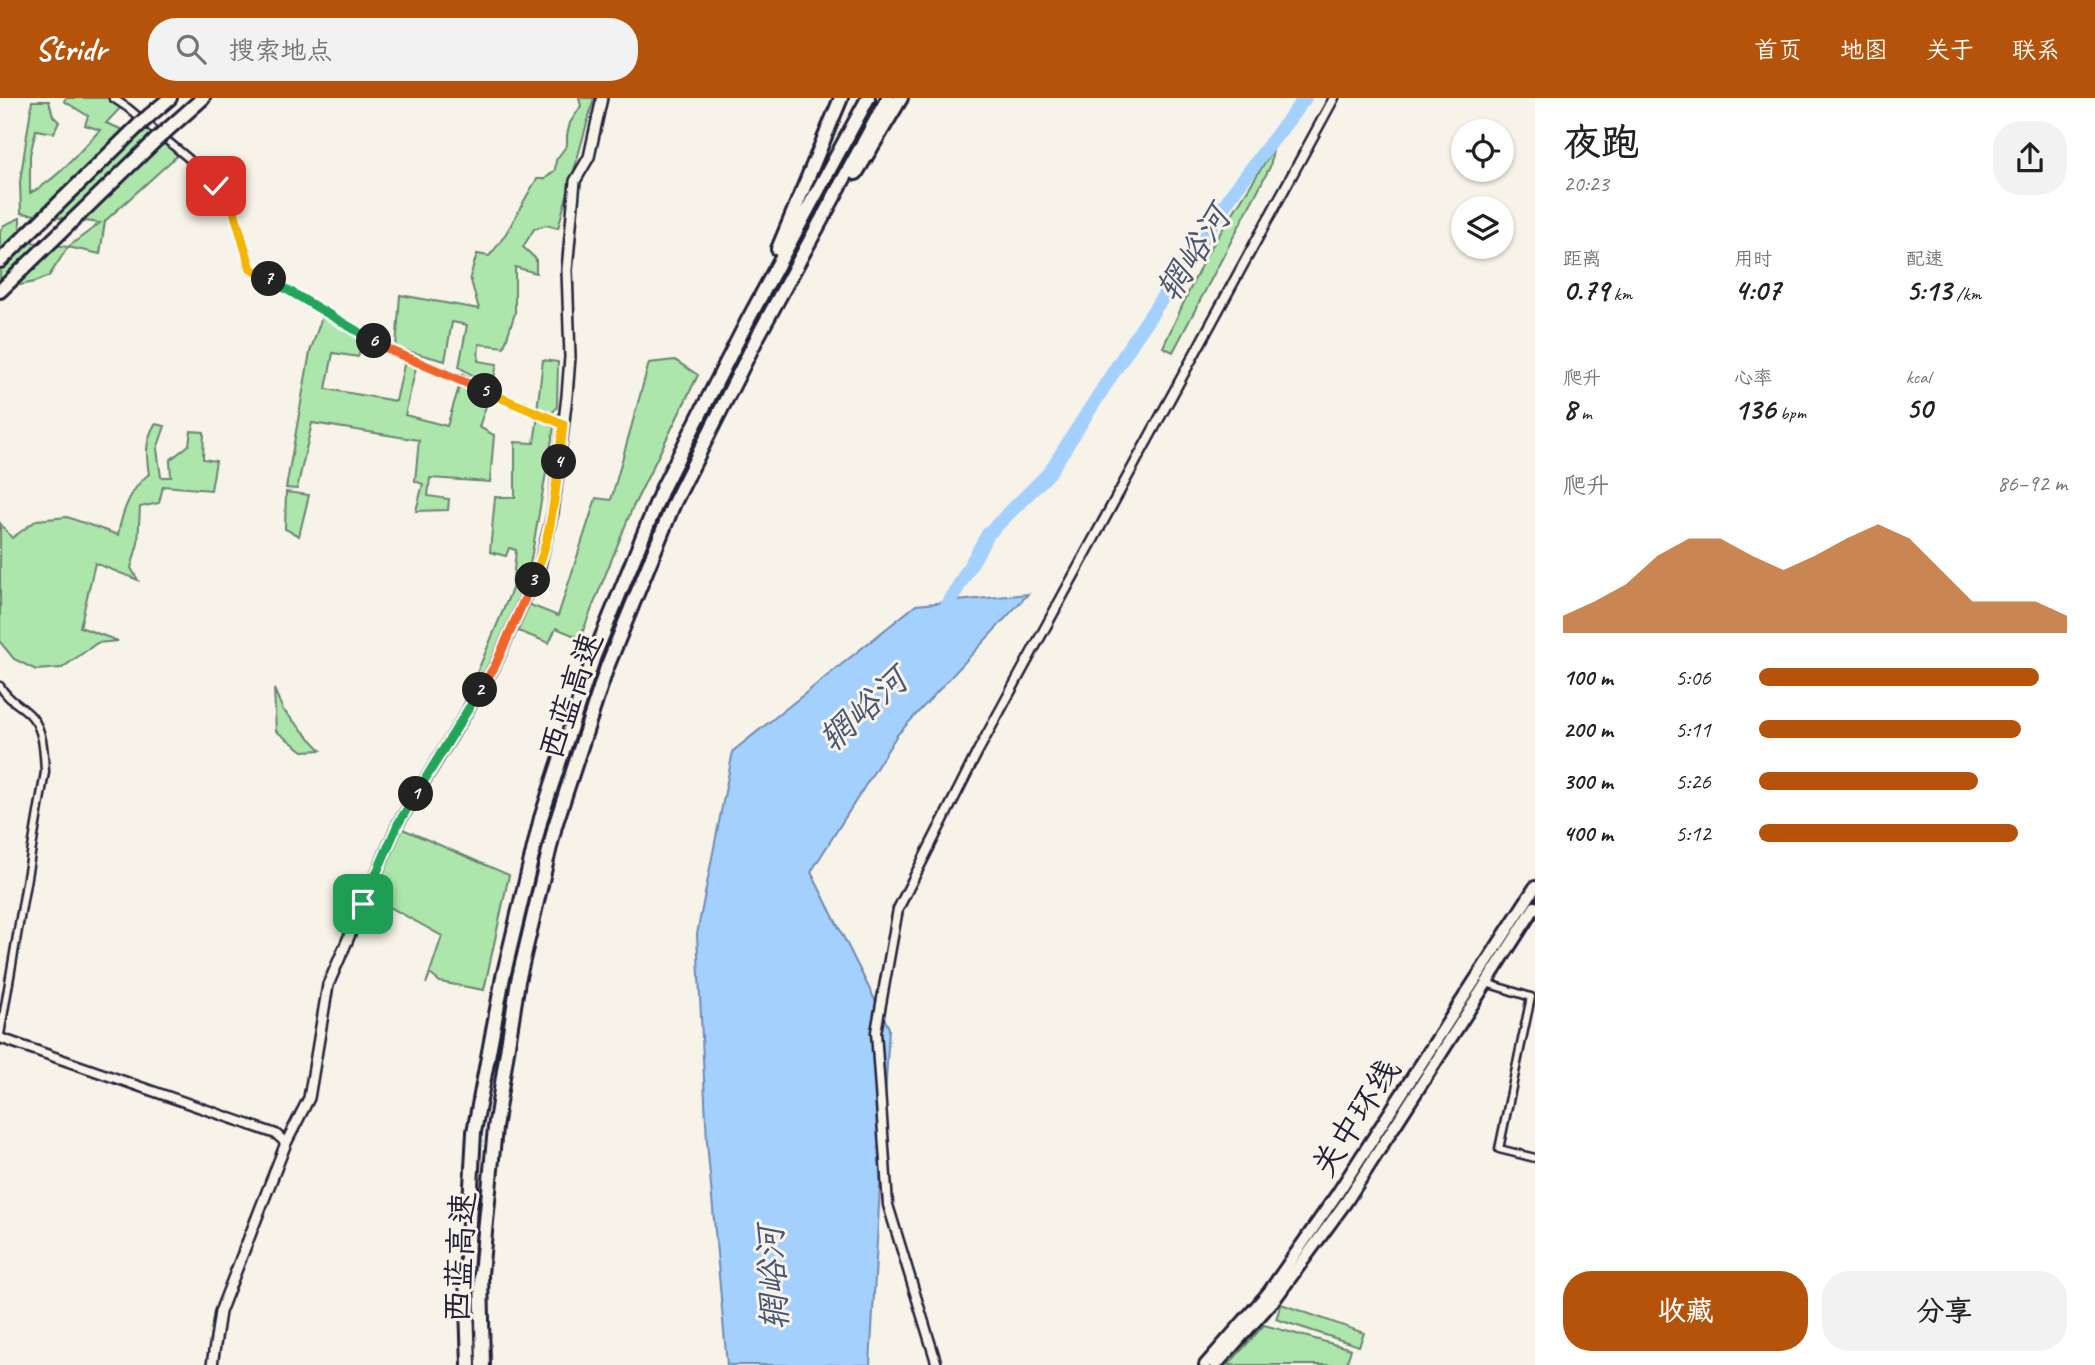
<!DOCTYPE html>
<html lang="zh">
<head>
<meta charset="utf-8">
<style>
  :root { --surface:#fff; --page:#f2f2f2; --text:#202124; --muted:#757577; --accent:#b45309 }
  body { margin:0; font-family:Caveat,"LXGW WenKai TC",sans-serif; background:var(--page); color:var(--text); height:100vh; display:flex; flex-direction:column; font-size:26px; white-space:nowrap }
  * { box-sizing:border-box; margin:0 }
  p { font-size:23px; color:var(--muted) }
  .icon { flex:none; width:38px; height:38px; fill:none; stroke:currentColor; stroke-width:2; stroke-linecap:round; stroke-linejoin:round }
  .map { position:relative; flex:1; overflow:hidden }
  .drawer { display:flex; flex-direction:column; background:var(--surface); width:560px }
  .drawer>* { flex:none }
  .tools { position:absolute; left:1451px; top:21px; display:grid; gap:14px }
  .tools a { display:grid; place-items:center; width:63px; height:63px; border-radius:50%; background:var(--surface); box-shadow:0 2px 5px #0004; font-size:35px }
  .pin { position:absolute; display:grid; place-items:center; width:60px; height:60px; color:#fff; margin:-30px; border-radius:14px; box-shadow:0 4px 10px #0006 }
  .km { position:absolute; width:35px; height:35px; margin:-18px; border-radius:50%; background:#222; color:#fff; font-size:19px; line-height:35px; text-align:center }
  .round { display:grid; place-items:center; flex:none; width:74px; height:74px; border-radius:28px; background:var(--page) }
  .head { display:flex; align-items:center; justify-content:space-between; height:119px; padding:0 28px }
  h1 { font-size:38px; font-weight:700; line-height:52px }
  .stats { display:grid; grid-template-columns:repeat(3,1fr); gap:10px; height:119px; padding:7px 28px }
  .stats div { display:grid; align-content:center }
  .stats b { font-size:30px; font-weight:700 }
  .stats small { font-size:19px; font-weight:400 }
  .stats p { font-size:19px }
  .chart { height:196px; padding:14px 28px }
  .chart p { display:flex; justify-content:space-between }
  .chart svg { width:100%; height:126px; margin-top:7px; fill:var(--accent); opacity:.7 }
  .button { display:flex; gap:14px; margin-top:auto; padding:14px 28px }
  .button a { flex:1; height:80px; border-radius:28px; background:var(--accent); color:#fff; font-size:28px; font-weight:700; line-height:80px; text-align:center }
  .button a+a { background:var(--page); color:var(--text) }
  ul { padding:0 28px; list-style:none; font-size:23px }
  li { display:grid; grid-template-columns:112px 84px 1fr; align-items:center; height:52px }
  li i { height:18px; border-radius:9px; background:var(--accent) }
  header { display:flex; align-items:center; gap:42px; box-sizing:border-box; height:98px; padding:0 35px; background:var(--accent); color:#fff }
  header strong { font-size:33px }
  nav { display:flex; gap:38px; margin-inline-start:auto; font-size:24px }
  .search { width:490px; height:63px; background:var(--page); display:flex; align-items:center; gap:18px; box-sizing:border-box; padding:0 24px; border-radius:28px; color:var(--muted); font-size:26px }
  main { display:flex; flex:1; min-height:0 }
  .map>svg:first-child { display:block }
  .green { fill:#ade6aa; stroke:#688472; stroke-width:2 }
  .water { fill:#a4d0fe; stroke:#708ab0; stroke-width:2 }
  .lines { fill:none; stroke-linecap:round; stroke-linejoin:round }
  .river { stroke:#a4d0fe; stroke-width:14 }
  .minor-casing { stroke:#22223b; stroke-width:11 }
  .tertiary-casing { stroke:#22223b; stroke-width:13 }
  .secondary-casing { stroke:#22223b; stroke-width:14 }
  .trunk-casing { stroke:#22223b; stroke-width:16 }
  .motorway-casing { stroke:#22223b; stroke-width:18 }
  .minor { stroke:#f7f3e8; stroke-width:6 }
  .tertiary { stroke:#f7f3e8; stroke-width:8 }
  .secondary { stroke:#f7f3e8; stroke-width:9 }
  .trunk { stroke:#f7f3e8; stroke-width:10 }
  .motorway { stroke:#f7f3e8; stroke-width:12 }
  .motorway-bridge-casing { stroke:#22223b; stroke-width:18; stroke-linecap:butt }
  .motorway-bridge { stroke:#f7f3e8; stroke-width:12 }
  .split-1-casing { stroke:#fff; stroke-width:14 }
  .split-2-casing { stroke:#fff; stroke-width:14 }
  .split-3-casing { stroke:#fff; stroke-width:14 }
  .split-4-casing { stroke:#fff; stroke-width:14 }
  .split-5-casing { stroke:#fff; stroke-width:14 }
  .split-6-casing { stroke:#fff; stroke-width:14 }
  .split-7-casing { stroke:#fff; stroke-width:14 }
  .split-8-casing { stroke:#fff; stroke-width:14 }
  .split-1 { stroke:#22a559; stroke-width:9 }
  .split-2 { stroke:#22a559; stroke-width:9 }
  .split-3 { stroke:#f0652b; stroke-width:9 }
  .split-4 { stroke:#f5b400; stroke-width:9 }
  .split-5 { stroke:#f5b400; stroke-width:9 }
  .split-6 { stroke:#f0652b; stroke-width:9 }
  .split-7 { stroke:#22a559; stroke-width:9 }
  .split-8 { stroke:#f5b400; stroke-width:9 }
  .labels { text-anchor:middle; stroke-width:6; stroke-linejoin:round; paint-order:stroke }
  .street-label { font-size:33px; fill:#22223b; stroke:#f7f3e8 }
  .water-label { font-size:35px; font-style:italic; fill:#495676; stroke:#f7f3e8 }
</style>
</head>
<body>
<header>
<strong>Stridr</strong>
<div class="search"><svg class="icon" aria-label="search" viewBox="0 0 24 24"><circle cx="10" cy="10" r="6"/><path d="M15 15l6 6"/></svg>搜索地点</div>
<nav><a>首页</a><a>地图</a><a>关于</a><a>联系</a></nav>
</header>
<main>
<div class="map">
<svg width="1535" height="1267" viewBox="0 0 1535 1267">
  <rect width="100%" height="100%" fill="#f7f3e8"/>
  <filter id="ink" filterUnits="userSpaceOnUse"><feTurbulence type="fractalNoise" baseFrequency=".0143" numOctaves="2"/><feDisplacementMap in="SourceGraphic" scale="14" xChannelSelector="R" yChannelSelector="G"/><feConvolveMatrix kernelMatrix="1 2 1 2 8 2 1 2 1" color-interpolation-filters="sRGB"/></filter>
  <g filter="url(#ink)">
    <!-- green -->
    <path class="green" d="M66,0H112L124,6L106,25L131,35L135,11L168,42L179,56L105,123L100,156L68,149L49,178L35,184L0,191V133L4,127L20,120V134L30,144L68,149L100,125L21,115L20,84L32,3H49L53,18L59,24L54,35L36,32L30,57V95C58,81 79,54 100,32L85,27L88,18L64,3Z
      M579,0H594L558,130L546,127L534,131L523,149L536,161V175L515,169V215L504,249L479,246L478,263L497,266L492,289L459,269L467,227L452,224L445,263L396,250L400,197L479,211L470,179L477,156L489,158C510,135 520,107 537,81H545L555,72L556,62L567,47V37L570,25L581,8Z
      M1273,52L1270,69L1173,254L1163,249L1205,159Z
      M323,216L364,242L358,259L333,255L326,291L396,303L406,258L418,261L405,317L447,328L463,276L491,293L479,329L494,337L490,384L430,380L428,398L449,401L448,412L416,413L423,386L415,383L419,342L312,325L297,391L286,390L310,254Z
      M543,262L558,264L557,309L550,318L537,313Z
      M675,262L698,277L632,411L580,540L556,530L549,545L518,533L528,506L558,518L596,400L611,402L649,265Z
      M538,318L554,329L528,478L499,553L461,613L512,491L516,452L509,450L506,458L490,454L495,399H515V344L534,345Z
      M155,326L165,328L157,351L161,379H171L170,362L189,347L191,333L204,334L203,361L216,363L211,392L163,388L159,405L140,409L138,445L131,470L138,482L95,465L80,529L118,543L97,545L62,570L36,572L14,561L0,544V425L12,440L37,422L67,419L118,437C122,414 130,391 149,376C146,357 145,343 155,326Z
      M286,394L309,397L299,438L285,431Z
      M274,591L283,612L321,652L303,653L276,633Z
      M398,729L509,777L484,892L440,884L430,876L426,886L442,838L361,793Z
      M1281,1206L1364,1235L1359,1248L1276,1221Z
      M1264,1227L1351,1251L1346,1267H1228Z"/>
    <!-- water -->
    <path class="water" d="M1028,496L897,637L811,774L889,930L870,1267H727L707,1044L697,836L733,653L916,507Z"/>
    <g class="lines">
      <!-- river -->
      <path class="river" d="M941,519L988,436L1049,375L1134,242L1232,96L1305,0"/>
      <!-- minor casing -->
      <g class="minor-casing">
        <path id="minor" d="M113,0L128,10L188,60L231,103L251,171L392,253L563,326
          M0,588C9,604 22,607 32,619C44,633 44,657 45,674L0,937
          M1486,885L1531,899L1499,1051L1535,1060"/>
      </g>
      <!-- tertiary casing -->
      <g class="tertiary-casing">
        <path id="tertiary" d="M0,940L276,1036L286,1045
          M937,1267L888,1107L876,934L898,811L978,653L1334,0"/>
      </g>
      <!-- secondary casing -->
      <g class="secondary-casing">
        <path id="secondary" d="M212,1267L220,1214L286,1045L309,1000L328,887L398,726L495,568L540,467L553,414L567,298L570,259L567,172L575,83L589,59L602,0"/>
      </g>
      <!-- trunk casing -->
      <g class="trunk-casing">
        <path id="trunk" d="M1205,1267L1268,1195L1337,1096L1535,789
          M1216,1267L1275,1201L1346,1104L1535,809"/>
      </g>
      <!-- motorway casing -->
      <g class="motorway-casing">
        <path id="motorway" d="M150,17L170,0
          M166,33L203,0
          M856,75L901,0
          M778,151L841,0
          M0,163L140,26
          M0,193L156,42
          M469,1267L466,1178L474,1034L503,879L541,720L594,558L663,389L749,220L868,0
          M483,1267L481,1176L495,1030L518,883L555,728L607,569L674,405L758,238L888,0"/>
      </g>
      <!-- minor -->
      <use href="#minor" class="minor"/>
      <!-- tertiary -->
      <use href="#tertiary" class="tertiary"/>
      <!-- secondary -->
      <use href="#secondary" class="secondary"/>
      <!-- trunk -->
      <use href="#trunk" class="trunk"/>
      <!-- motorway -->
      <use href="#motorway" class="motorway"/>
      <!-- motorway-bridge casing -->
      <g class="motorway-bridge-casing">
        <path id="motorway-bridge" d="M140,26L150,17
          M156,42L166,33"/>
      </g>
      <!-- motorway-bridge -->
      <use href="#motorway-bridge" class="motorway-bridge"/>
    </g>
  </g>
  <g class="lines" filter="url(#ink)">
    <!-- split-1 casing -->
    <g class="split-1-casing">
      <path id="split-1" d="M363,806L398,726L416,696"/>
    </g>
    <!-- split-2 casing -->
    <g class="split-2-casing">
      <path id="split-2" d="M416,696L480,592"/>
    </g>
    <!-- split-3 casing -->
    <g class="split-3-casing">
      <path id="split-3" d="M480,592L495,568L533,482"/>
    </g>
    <!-- split-4 casing -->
    <g class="split-4-casing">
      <path id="split-4" d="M533,482C550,445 554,404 559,364"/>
    </g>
    <!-- split-5 casing -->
    <g class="split-5-casing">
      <path id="split-5" d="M485,293L563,326L559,364"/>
    </g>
    <!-- split-6 casing -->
    <g class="split-6-casing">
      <path id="split-6" d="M374,243L392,253L485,293"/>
    </g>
    <!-- split-7 casing -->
    <g class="split-7-casing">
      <path id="split-7" d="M269,181L374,243"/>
    </g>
    <!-- split-8 casing -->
    <g class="split-8-casing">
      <path id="split-8" d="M216,88L231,103L251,171L269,181"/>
    </g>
    <!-- split-1 -->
    <use href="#split-1" class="split-1"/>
    <!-- split-2 -->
    <use href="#split-2" class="split-2"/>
    <!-- split-3 -->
    <use href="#split-3" class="split-3"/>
    <!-- split-4 -->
    <use href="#split-4" class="split-4"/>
    <!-- split-5 -->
    <use href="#split-5" class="split-5"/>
    <!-- split-6 -->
    <use href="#split-6" class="split-6"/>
    <!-- split-7 -->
    <use href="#split-7" class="split-7"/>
    <!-- split-8 -->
    <use href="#split-8" class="split-8"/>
  </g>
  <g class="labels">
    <!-- street labels -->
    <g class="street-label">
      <text transform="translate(570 597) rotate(-71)" y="12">西蓝高速</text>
      <text transform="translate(1355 1019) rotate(-57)" y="12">关中环线</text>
      <text transform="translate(459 1159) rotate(-87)" y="12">西蓝高速</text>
    </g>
    <!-- water labels -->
    <g class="water-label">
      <text transform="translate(1193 155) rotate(-57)" y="12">辋峪河</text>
      <text transform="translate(863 611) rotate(-42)" y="12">辋峪河</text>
      <text transform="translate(772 1180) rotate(-93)" y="12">辋峪河</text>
    </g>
  </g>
</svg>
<div class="tools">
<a><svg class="icon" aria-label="locate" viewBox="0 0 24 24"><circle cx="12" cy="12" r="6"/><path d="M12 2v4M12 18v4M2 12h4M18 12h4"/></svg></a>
<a><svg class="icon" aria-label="layers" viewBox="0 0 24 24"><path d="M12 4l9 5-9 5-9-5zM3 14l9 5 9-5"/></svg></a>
</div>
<div class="pin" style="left:363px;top:806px;background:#1e9e55"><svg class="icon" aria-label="arrive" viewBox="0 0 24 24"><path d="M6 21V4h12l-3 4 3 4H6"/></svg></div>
<div class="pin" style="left:216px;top:88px;background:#d93025"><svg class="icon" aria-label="check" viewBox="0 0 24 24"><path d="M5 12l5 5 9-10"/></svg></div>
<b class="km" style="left:416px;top:696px">1</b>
<b class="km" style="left:480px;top:592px">2</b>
<b class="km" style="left:533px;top:482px">3</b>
<b class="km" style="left:559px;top:364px">4</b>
<b class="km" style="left:485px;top:293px">5</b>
<b class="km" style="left:374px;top:243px">6</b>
<b class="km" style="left:269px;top:181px">7</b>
</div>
<section class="drawer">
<div class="head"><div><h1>夜跑</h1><p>20:23</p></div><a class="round"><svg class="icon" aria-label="share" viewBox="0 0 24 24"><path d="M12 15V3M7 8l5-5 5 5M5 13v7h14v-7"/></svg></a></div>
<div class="stats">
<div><p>距离</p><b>0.79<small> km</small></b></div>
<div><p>用时</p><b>4:07</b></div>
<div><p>配速</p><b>5:13<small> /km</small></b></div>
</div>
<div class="stats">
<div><p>爬升</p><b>8<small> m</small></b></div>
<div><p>心率</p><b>136<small> bpm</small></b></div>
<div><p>kcal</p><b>50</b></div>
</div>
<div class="chart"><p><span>爬升</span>86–92 m</p>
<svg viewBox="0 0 160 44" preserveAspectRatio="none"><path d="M0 44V38L10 33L20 27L30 17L40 11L50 11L60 17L70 22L80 17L90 11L100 6L110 11L120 22L130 33L140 33L150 33L160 38V44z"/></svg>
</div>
<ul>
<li><b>100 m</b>5:06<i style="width:91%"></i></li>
<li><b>200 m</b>5:11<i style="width:85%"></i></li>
<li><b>300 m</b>5:26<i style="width:71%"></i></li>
<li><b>400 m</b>5:12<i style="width:84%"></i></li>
</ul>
<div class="button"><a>收藏</a><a>分享</a></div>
</section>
</main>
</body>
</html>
